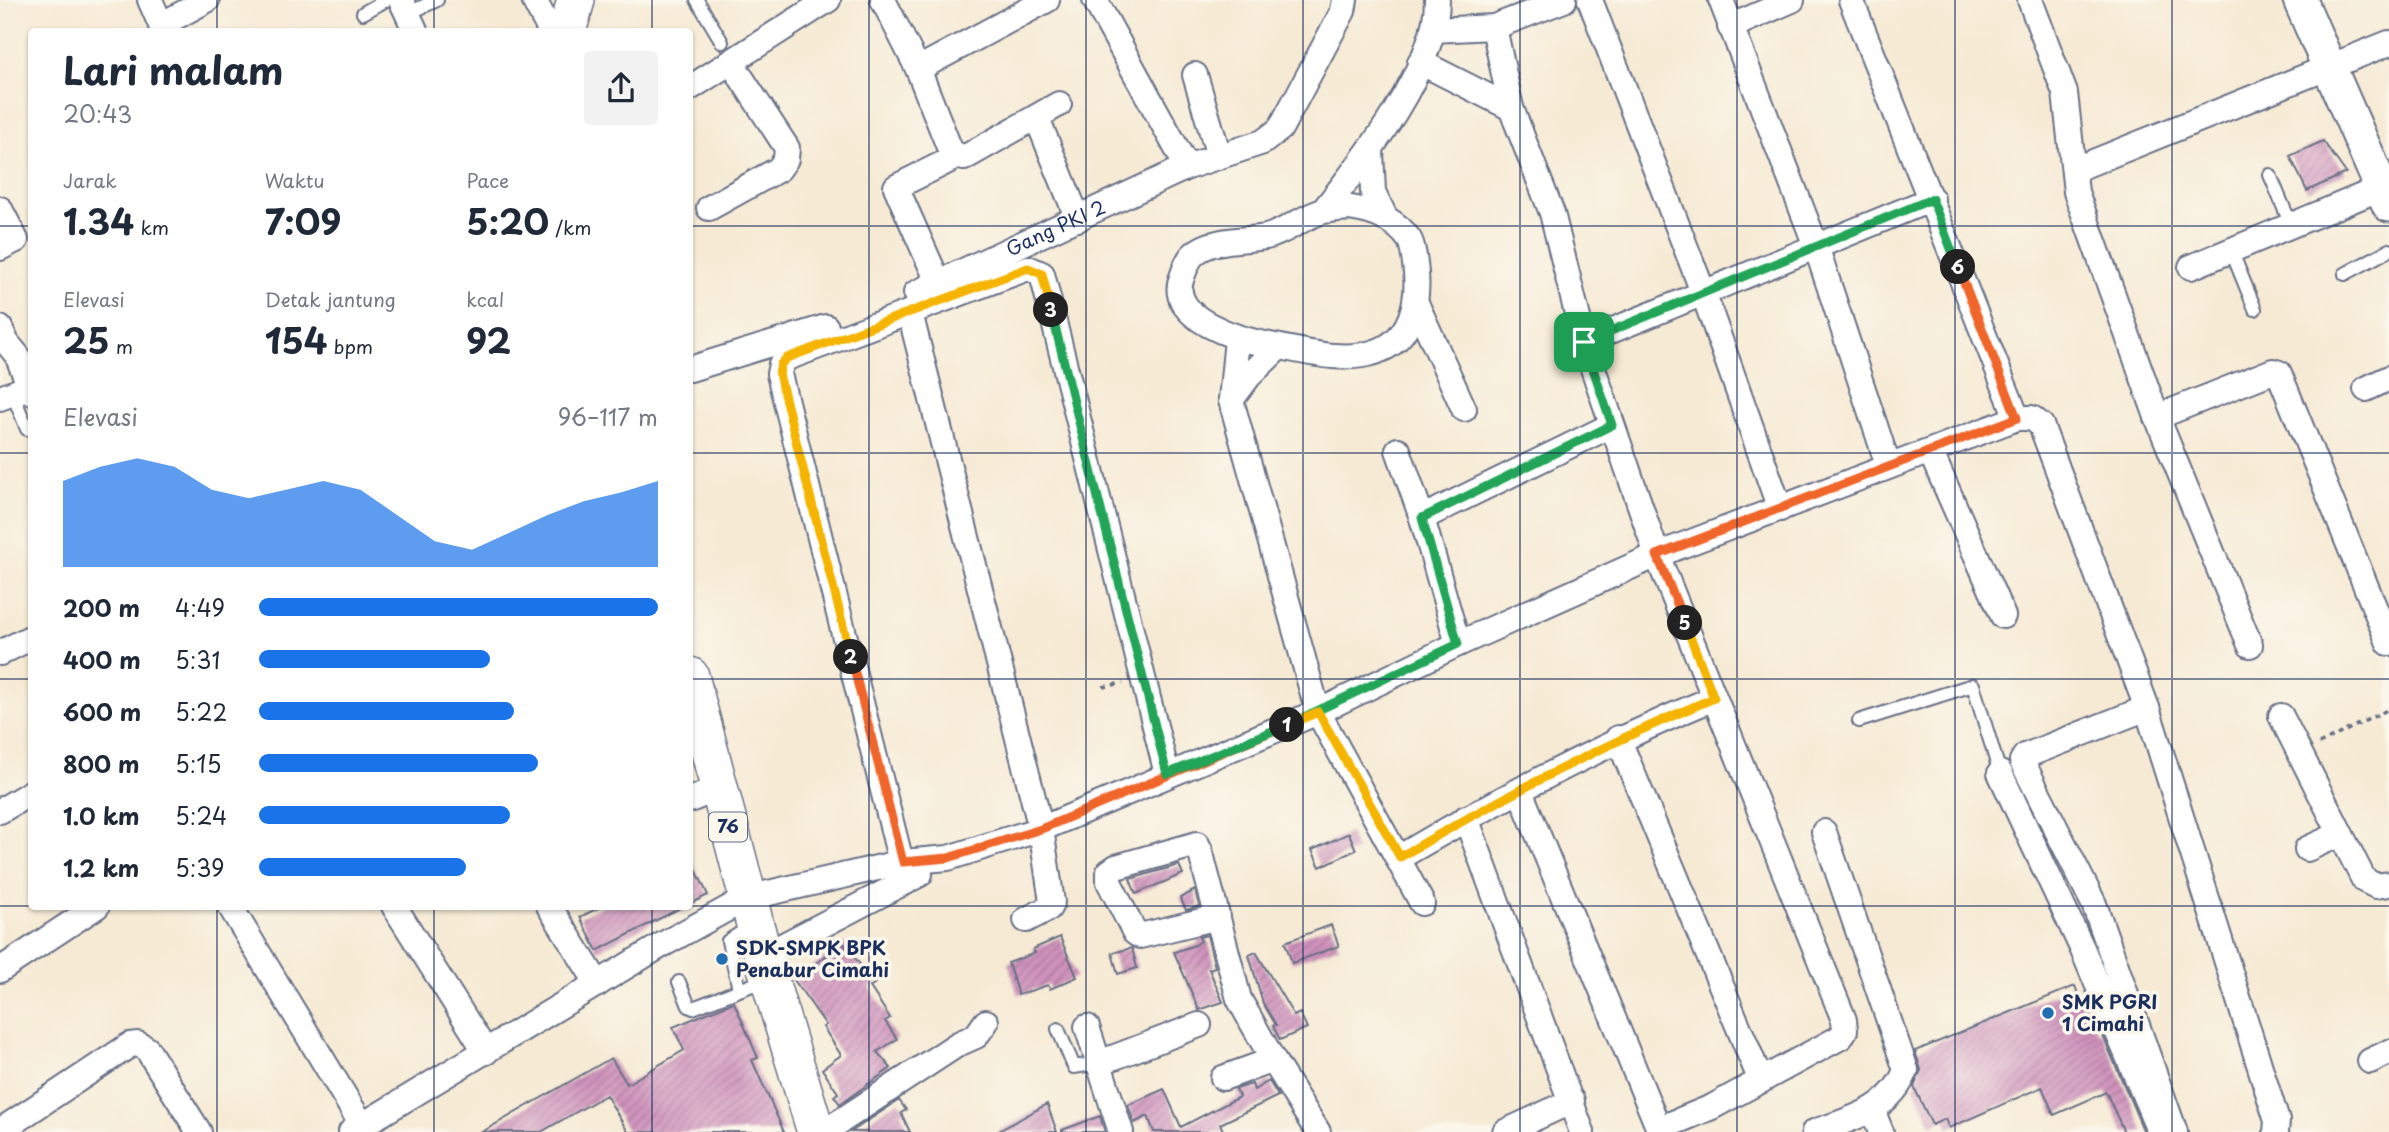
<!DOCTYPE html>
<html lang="id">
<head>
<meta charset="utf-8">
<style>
  :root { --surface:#fff; --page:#f2f2f3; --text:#1f2937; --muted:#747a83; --accent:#1a73e8 }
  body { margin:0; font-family:"Playpen Sans",sans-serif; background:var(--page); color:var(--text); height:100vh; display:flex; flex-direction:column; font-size:26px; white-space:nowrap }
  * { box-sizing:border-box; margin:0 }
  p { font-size:23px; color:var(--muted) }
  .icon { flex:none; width:38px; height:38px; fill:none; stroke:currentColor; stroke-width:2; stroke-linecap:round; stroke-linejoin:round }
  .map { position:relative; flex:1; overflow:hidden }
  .drawer { position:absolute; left:28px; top:28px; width:665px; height:882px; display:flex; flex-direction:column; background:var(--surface); border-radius:7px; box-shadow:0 2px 5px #0004 }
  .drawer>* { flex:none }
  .pin { position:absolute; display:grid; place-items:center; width:60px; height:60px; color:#fff; margin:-30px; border-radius:14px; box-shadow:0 4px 10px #0006 }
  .km { position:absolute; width:35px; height:35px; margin:-18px; border-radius:50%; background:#222; color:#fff; font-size:19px; line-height:35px; text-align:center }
  .round { display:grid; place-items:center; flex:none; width:74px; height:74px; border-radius:7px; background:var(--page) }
  .overview { display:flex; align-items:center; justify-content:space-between; height:119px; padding:0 35px }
  h1 { font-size:38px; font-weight:700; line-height:52px }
  .metrics { display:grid; grid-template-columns:repeat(3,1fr); gap:10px; height:119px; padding:7px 35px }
  .metrics div { display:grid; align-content:center }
  .metrics b { font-size:35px; font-weight:700 }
  .metrics small { font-size:19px; font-weight:400 }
  .metrics p { font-size:19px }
  .chart { height:196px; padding:14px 35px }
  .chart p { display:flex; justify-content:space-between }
  .chart svg { width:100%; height:126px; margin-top:7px; fill:var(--accent); opacity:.7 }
  ul { padding:0 35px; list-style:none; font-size:23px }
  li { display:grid; grid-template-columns:112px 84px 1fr; align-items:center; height:52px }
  li i { height:18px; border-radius:9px; background:var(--accent) }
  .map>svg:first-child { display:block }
  .building { fill:url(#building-hatch) }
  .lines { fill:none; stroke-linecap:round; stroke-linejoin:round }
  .service-casing { stroke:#687087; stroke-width:16 }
  .minor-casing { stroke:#687087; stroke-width:28 }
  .secondary-casing { stroke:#687087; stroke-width:37 }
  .primary-casing { stroke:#687087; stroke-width:40 }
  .path { stroke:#687087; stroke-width:3.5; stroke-dasharray:5 5; stroke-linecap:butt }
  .service { stroke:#fff; stroke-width:12 }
  .minor { stroke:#fff; stroke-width:24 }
  .secondary { stroke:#fff; stroke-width:33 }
  .primary { stroke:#fff; stroke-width:37 }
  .split-1-casing { stroke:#fff; stroke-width:14 }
  .split-2-casing { stroke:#fff; stroke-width:14 }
  .split-3-casing { stroke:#fff; stroke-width:14 }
  .split-4-casing { stroke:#fff; stroke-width:14 }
  .split-5-casing { stroke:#fff; stroke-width:14 }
  .split-6-casing { stroke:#fff; stroke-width:14 }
  .split-7-casing { stroke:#fff; stroke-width:14 }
  .split-1 { stroke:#22a559; stroke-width:9 }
  .split-2 { stroke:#f0652b; stroke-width:9 }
  .split-3 { stroke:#f5b400; stroke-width:9 }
  .split-4 { stroke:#22a559; stroke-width:9 }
  .split-5 { stroke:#f5b400; stroke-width:9 }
  .split-6 { stroke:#f0652b; stroke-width:9 }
  .split-7 { stroke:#22a559; stroke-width:9 }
  .grid { fill:none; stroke:#1b2f5e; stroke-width:2; stroke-opacity:0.55 }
  .poi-dot { fill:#1f6fb2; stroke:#fbf7ec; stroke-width:2.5 }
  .labels { text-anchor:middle; stroke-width:7; stroke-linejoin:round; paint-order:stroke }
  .shield { fill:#fbf7ec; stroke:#5e6b89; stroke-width:2 }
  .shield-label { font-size:18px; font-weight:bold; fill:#1b2f5e }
  .street-label { font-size:19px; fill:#1b2f5e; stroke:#fbf7ec }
  .poi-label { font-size:19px; font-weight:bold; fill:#1b2f5e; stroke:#fbf7ec; text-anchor:start }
</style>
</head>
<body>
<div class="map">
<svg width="2389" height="1132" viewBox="0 0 2389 1132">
  <defs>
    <pattern id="building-hatch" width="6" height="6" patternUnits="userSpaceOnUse" patternTransform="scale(1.75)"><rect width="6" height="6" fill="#d092bc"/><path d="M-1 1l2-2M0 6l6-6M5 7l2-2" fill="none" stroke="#a8789c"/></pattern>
  </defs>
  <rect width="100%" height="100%" fill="#fbf7ec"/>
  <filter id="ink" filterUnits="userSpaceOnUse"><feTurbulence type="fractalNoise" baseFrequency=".0143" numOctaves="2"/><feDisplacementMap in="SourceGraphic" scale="14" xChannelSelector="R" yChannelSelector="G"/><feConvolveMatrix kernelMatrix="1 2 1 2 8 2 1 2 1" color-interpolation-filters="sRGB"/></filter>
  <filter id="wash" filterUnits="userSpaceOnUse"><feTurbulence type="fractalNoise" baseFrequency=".00686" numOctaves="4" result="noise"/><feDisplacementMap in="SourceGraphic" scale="28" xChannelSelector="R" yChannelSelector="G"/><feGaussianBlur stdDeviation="1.57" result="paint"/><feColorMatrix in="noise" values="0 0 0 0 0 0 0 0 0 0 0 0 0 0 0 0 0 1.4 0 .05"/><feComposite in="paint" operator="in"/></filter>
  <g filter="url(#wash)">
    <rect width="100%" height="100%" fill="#f6ead4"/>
    <g id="blocks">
      <!-- building -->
      <path class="building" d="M2323,141L2346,173L2307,191L2290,156Z
        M1349,833L1356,850L1320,867L1312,850Z
        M690,857L708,895L690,904Z
        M1179,865L1183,874L1136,894L1130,879Z
        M1195,890L1199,906L1186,910L1180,898Z
        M602,906H684L597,951L580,917Z
        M1331,925L1339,946L1292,963L1285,942Z
        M1207,935L1215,967L1209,969L1223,1002L1199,1010L1174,952L1195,945L1201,941L1199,937Z
        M1060,937L1077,977L1050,989L1048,985L1018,995L1008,963L1035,953L1033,949Z
        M843,943L875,983L870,987L890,1018L885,1021L897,1039L877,1052L891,1068L840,1104L834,1096L838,1093L822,1069L841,1055L823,1027L826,1025L794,980Z
        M1132,948L1137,968L1118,974L1112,953Z
        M1256,952L1294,1016L1300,1013L1307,1028L1280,1040L1273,1026L1276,1025L1263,1003L1249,955Z
        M2075,986L2085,1011L2088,1010L2098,1033L2101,1031L2144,1132H2124L2106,1092L2054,1115L2042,1087L1949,1128L1945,1119L1932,1125L1914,1087L1921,1070L1915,1051Z
        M734,1002L758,1058L752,1060L784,1132H628L606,1095L541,1132H482L611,1058L627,1084L684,1050L673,1027Z
        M1269,1081L1278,1096L1220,1124L1224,1132H1154L1148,1116L1134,1123L1128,1105L1164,1089L1181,1127L1239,1097L1236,1089L1252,1084L1254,1090Z
        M899,1100L906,1110L901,1113L910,1132H851Z
        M1047,1104L1057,1132H997Z
        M1100,1116L1105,1132H1062V1130Z"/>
    </g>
  </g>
  <g filter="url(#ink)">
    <use href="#blocks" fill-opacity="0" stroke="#687087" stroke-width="2"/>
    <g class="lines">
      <!-- service casing -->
      <g class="service-casing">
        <path id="service" d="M697,0L722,42
          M363,13L386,0
          M407,14L437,0
          M2270,175L2291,225
          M2231,250L2255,309
          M2345,274L2389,250
          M12,392L27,429
          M1859,721L1973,685L2000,773
          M679,982L689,1006L693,1008L765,980
          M739,989L728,941L753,925
          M1058,1029L1074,1067L1099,1063"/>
      </g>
      <!-- minor casing -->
      <g class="minor-casing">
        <g id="minor">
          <path d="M150,0L164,32"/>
          <path d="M401,0L416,32"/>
          <path d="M534,0L551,32"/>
          <path d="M883,0L918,69L951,152L964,158L1059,104"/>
          <path d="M1095,0L1187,167"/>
          <path d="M1590,0L1703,292L1780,509"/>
          <path d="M1721,0L1816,246L1888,465"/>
          <path d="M1851,0L2017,418"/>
          <path d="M2030,0L2065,93L2076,192L2157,417L2250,645"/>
          <path d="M161,25L207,0"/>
          <path d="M1494,27L1511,108L1552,213L1584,342L1657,555L1844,1020L1845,1030L1841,1037L1712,1107L1661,1128L1658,1127L1520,791"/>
          <path d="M1730,27L1792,0"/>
          <path d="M1433,30L1494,27L1564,0"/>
          <path d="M1420,62L1511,108"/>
          <path d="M918,69L1047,0"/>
          <path d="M1195,75L1219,156"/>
          <path d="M690,88L828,0"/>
          <path d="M1037,118L1078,219"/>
          <path d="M1371,151L1373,192L1386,219"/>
          <path d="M2076,169L2389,43"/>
          <path d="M709,208L779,169L786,159L787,148L731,62"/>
          <path d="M1350,208C1373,211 1395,219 1409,239C1413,245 1414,256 1415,264C1420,298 1413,340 1375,352C1342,363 1304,351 1270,345C1241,340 1165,319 1182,277C1185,269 1188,259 1194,254C1212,238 1244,241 1266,237C1287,232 1303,216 1324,211C1332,209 1341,209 1350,208Z"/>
          <path d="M0,209L16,240L0,248"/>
          <path d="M1323,211C1363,161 1437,67 1437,0"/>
          <path d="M2191,267L2381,188"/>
          <path d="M939,284L896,187L956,157"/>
          <path id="s1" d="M916,293L1187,167L1263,142L1280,129L1343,11L1345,0"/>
          <path d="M1416,303L1464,409"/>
          <path d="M910,313L1041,829L1052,902L1049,908L1026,920"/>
          <path d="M0,328L7,343L17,355L32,392"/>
          <path d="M1237,339L1231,400L1318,712L1422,903"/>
          <path d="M1584,342L1932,199"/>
          <path d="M690,369L826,327"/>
          <path d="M2366,389L2389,378"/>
          <path d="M0,398L29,387"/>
          <path d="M1231,400L1249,376L1279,347"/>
          <path d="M2157,417L2273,371L2279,373L2389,643"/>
          <path d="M1398,450L1422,518L1458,644"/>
          <path d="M1931,453L2003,616"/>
          <path d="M1422,518L1612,425"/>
          <path d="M0,653L32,637"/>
          <path d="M2147,708L2025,756L2022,761L2094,904L2175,1132"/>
          <path d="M2281,716L2364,880L2376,886L2389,884"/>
          <path d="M1618,738L1761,1081"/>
          <path d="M2000,773L2082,948L2157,1125"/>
          <path d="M690,800L717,789"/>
          <path d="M0,811L32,792"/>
          <path d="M1466,818L1582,1132"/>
          <path d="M2307,849L2340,834"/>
          <path d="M1400,857C1502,797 1606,743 1714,698"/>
          <path d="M906,882L779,374L781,364L787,358L1028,268L1042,274L1167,774"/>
          <path d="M230,906L362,1125"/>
          <path d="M394,906L486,1052"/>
          <path d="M549,906L598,984"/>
          <path d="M1218,917L1140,936L1135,933L1109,882V872L1116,867L1197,844L1200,850L1239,999L1273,1060L1318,1132"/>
          <path d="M763,956L920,874"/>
          <path d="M0,970L97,906"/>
          <path d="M1087,1027L1121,1132"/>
          <path d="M2370,1061L2389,1052"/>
          <path d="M1099,1063L1199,1025"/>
          <path d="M1223,1078L1273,1060"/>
          <path d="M1873,1112L1881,1132"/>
          <path d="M0,1131L130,1045L138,1044L147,1049L199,1132"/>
          <path d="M351,1132L660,946L747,898L903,862L948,858L1041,829L1318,712L1458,644L1657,555L2017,418H2032L2041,425L2147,708L2277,1121L2276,1132"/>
          <path d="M824,1132L958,1044L976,1036L986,1022"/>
          <path d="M1505,1132L1572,1101"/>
          <path d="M1814,1132C1851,1119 1891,1110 1906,1070L1824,832"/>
        </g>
      </g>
      <!-- secondary casing -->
      <g class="secondary-casing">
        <path id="secondary" d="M2300,0L2389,205"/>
      </g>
      <!-- primary casing -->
      <g class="primary-casing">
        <path id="primary" d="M567,32L576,0
          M690,676L769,978L816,1132"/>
      </g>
      <!-- path -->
      <path class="path" d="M1103,687L1123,683
        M2319,744L2389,709"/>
      <!-- service -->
      <use href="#service" class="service"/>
      <!-- minor -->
      <use href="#minor" class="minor"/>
      <!-- secondary -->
      <use href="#secondary" class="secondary"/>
      <!-- primary -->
      <use href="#primary" class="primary"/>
    </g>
  </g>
  <g class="lines" filter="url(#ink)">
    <!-- split-1 casing -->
    <g class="split-1-casing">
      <path id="split-1" d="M1287,725L1458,644L1422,518L1612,425L1584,342"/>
    </g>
    <!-- split-2 casing -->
    <g class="split-2-casing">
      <path id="split-2" d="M851,657L903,862L948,858L1041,829L1287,725"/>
    </g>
    <!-- split-3 casing -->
    <g class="split-3-casing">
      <path id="split-3" d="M851,657L779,374L781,364L787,358L1028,268L1042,274L1051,310"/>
    </g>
    <!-- split-4 casing -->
    <g class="split-4-casing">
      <path id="split-4" d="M1051,310L1167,774L1299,720"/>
    </g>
    <!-- split-5 casing -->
    <g class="split-5-casing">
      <path id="split-5" d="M1299,720L1318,712L1400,857C1502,797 1606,743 1714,698L1685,623"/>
    </g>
    <!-- split-6 casing -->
    <g class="split-6-casing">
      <path id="split-6" d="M1685,623L1657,555L2017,418L1958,267"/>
    </g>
    <!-- split-7 casing -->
    <g class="split-7-casing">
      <path id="split-7" d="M1584,342L1932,199L1958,267"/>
    </g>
    <!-- split-1 -->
    <use href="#split-1" class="split-1"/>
    <!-- split-2 -->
    <use href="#split-2" class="split-2"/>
    <!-- split-3 -->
    <use href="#split-3" class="split-3"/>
    <!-- split-4 -->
    <use href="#split-4" class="split-4"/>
    <!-- split-5 -->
    <use href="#split-5" class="split-5"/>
    <!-- split-6 -->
    <use href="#split-6" class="split-6"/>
    <!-- split-7 -->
    <use href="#split-7" class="split-7"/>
  </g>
  <!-- grid -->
  <path class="grid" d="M217,0V32M434,0V32M652,0V32M869,0V1132M1086,0V1132M1303,0V1132M1520,0V1132M1737,0V1132M1955,0V1132M2172,0V1132M0,226H32M690,226H2389M0,453H32M690,453H2389M0,679H32M690,679H2389M0,906H32M217,906V1132M434,906V1132M652,906V1132M690,906H2389"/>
  <!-- markers -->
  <g class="poi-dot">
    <circle cx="722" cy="959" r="7"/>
    <circle cx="2048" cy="1013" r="7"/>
  </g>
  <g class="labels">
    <!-- shield labels -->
    <rect class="shield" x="709" y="812.5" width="38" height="29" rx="5"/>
    <g class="shield-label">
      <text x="728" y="833">76</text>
    </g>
    <!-- street labels -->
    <g class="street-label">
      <text dy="7" stroke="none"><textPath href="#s1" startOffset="154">Gang PKI 2</textPath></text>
    </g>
    <!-- poi labels -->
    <g class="poi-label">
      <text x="736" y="955">SDK-SMPK BPK<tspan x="736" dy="22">Penabur Cimahi</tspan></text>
      <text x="2062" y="1009">SMK PGRI<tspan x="2062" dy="22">1 Cimahi</tspan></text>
    </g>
  </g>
</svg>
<div class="pin" style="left:1584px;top:342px;background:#1e9e55"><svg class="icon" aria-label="arrive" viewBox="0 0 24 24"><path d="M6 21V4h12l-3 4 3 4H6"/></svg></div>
<b class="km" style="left:1287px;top:725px">1</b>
<b class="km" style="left:851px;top:657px">2</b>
<b class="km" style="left:1051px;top:310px">3</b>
<b class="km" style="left:1685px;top:623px">5</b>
<b class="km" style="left:1958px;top:267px">6</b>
<section class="drawer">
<div class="overview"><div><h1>Lari malam</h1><p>20:43</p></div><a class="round"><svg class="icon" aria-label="share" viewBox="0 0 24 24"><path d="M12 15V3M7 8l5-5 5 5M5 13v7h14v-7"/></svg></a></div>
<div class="metrics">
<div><p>Jarak</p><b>1.34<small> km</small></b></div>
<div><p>Waktu</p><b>7:09</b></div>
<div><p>Pace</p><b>5:20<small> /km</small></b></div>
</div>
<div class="metrics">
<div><p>Elevasi</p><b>25<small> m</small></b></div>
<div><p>Detak jantung</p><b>154<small> bpm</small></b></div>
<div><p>kcal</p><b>92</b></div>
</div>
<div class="chart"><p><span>Elevasi</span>96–117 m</p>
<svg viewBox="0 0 160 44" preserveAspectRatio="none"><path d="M0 44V14L10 9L20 6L30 9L40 17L50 20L60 17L70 14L80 17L90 26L100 35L110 38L120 32L130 26L140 21L150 18L160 14V44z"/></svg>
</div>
<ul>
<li><b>200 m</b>4:49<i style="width:100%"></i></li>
<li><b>400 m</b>5:31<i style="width:58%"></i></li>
<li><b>600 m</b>5:22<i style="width:64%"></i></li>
<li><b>800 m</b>5:15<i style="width:70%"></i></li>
<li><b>1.0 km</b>5:24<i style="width:63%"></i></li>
<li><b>1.2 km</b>5:39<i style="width:52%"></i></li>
</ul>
</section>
</div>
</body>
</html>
